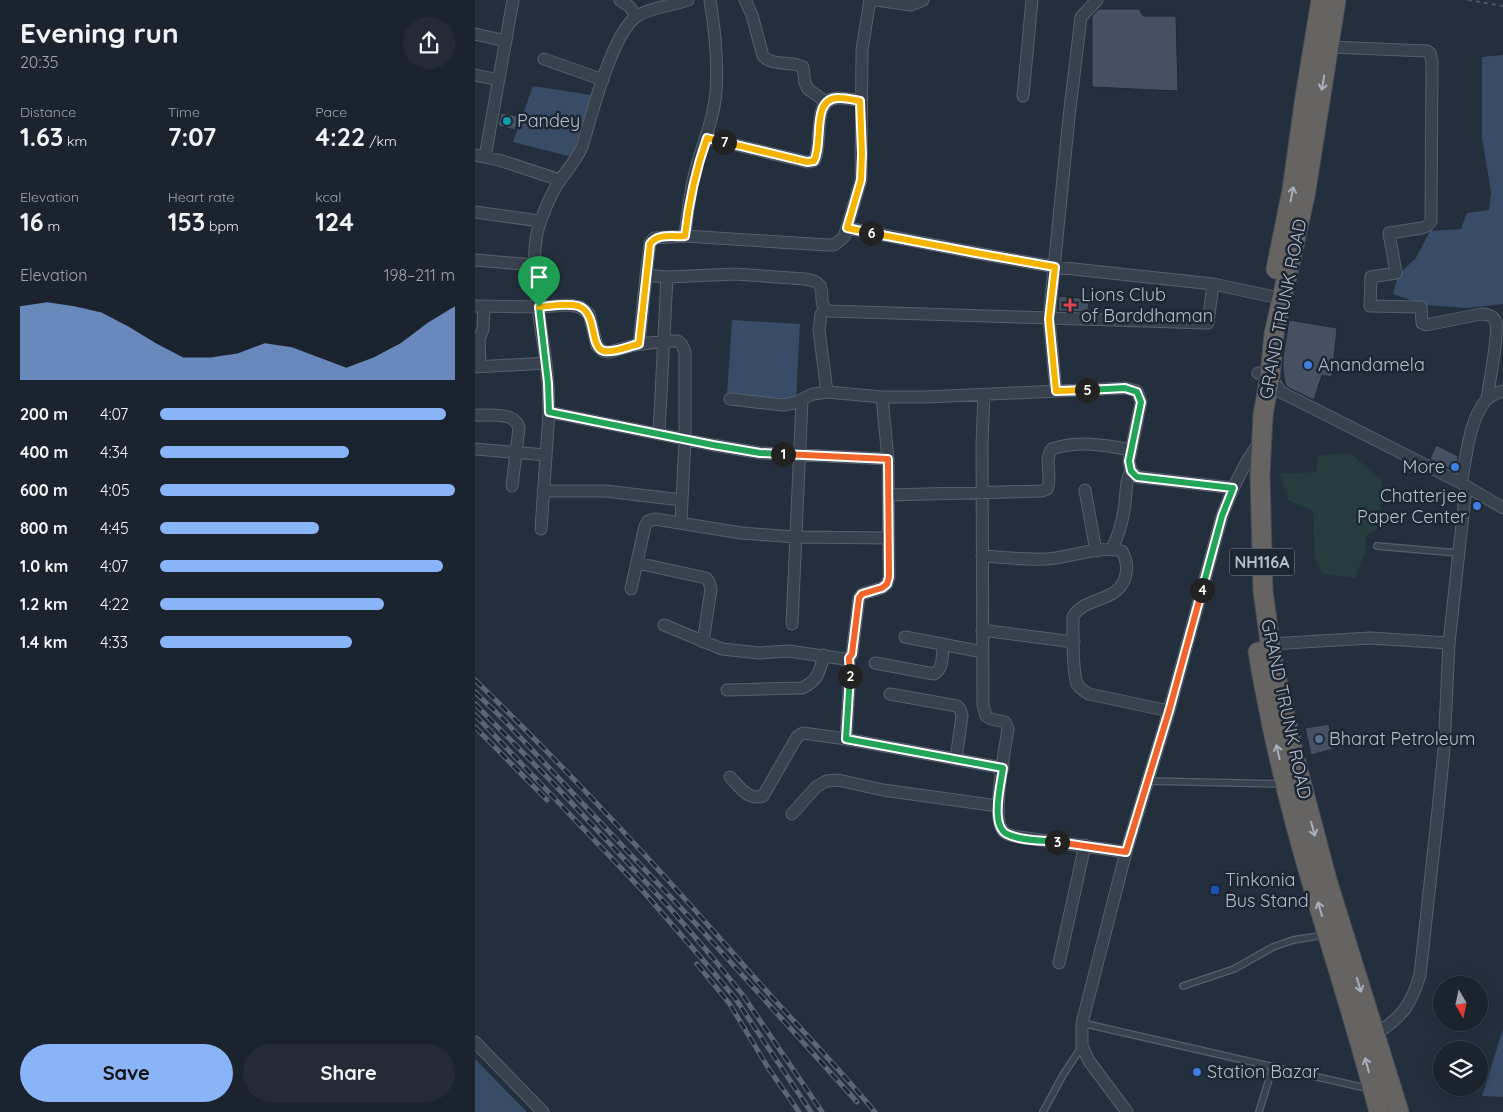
<!DOCTYPE html>
<html lang="en">
<head>
<meta charset="utf-8">
<style>
  :root { --surface:#1b232e; --page:#242b36; --text:#f1f3f6; --muted:#a0a4aa; --line:#39404a; --accent:#8ab4f8 }
  body { margin:0; font-family:Quicksand,sans-serif; background:var(--page); color:var(--text); height:100vh; display:flex; flex-direction:column; font-size:19px; white-space:nowrap }
  * { box-sizing:border-box; margin:0 }
  p { font-size:16px; color:var(--muted) }
  .icon { flex:none; width:28px; height:28px; fill:none; stroke:currentColor; stroke-width:2; stroke-linecap:round; stroke-linejoin:round }
  .map { position:relative; flex:1; overflow:hidden }
  .panel { display:flex; flex-direction:column; background:var(--surface); width:475px }
  .panel>* { flex:none }
  .needle { width:32px; rotate:171deg }
  .buttons { position:absolute; left:958px; top:976px; display:grid; gap:10px }
  .buttons a { display:grid; place-items:center; width:55px; height:55px; border-radius:50%; background:var(--surface); box-shadow:0 2px 12px #0003,0 0 0 1px var(--line); font-size:25px }
  .pin { position:absolute; display:grid; place-items:center; width:42px; height:42px; color:#fff; margin:-51px -21px; border-radius:50% 50% 50% 0; rotate:-45deg; box-shadow:0 0 5px #0007 }
  .pin .icon { rotate:45deg }
  .km { position:absolute; width:25px; height:25px; margin:-12px; border-radius:50%; background:#222; color:#fff; font-size:14px; line-height:25px; text-align:center }
  .round { display:grid; place-items:center; flex:none; width:52px; height:52px; border-radius:26px; background:var(--page) }
  .headline { display:flex; align-items:center; justify-content:space-between; height:85px; padding:0 20px }
  h1 { font-size:28px; font-weight:800; line-height:38px }
  .figures { display:grid; grid-template-columns:repeat(3,1fr); gap:8px; height:85px; padding:5px 20px }
  .figures div { display:grid; align-content:center }
  .figures b { font-size:25px; font-weight:800 }
  .figures small { font-size:14px; font-weight:400 }
  .figures p { font-size:14px }
  .chart { height:140px; padding:10px 20px }
  .chart p { display:flex; justify-content:space-between }
  .chart svg { width:100%; height:90px; margin-top:5px; fill:var(--accent); opacity:.7 }
  .primary-button { display:flex; gap:10px; margin-top:auto; padding:10px 20px }
  .primary-button a { flex:1; height:58px; border-radius:30px; background:var(--accent); color:#111; font-size:20px; font-weight:800; line-height:58px; text-align:center }
  .primary-button a+a { background:var(--page); color:var(--text) }
  ul { padding:0 20px; list-style:none; font-size:16px }
  li { display:grid; grid-template-columns:80px 60px 1fr; align-items:center; height:38px }
  li i { height:12px; border-radius:6px; background:var(--accent) }
  main { display:flex; flex:1; min-height:0 }
  .map>svg:first-child { display:block }
  .green { fill:#263c3f }
  .water { fill:#394c67 }
  .building { fill:#455162; stroke:#1f2835 }
  .lines { fill:none; stroke-linecap:round; stroke-linejoin:round }
  .service-casing { stroke:#565f6c; stroke-width:8 }
  .minor-casing { stroke:#565f6c; stroke-width:13 }
  .trunk-casing { stroke:#434c59; stroke-width:21 }
  .path { stroke:#44595c; stroke-width:2; stroke-dasharray:4 4; stroke-linecap:butt }
  .service { stroke:#38414e; stroke-width:5.5 }
  .minor { stroke:#38414e; stroke-width:11 }
  .trunk { stroke:#656462; stroke-width:19 }
  .rail-casing { stroke:#5a6575; stroke-width:5 }
  .rail { stroke:#1d2633; stroke-width:3; stroke-dasharray:9; stroke-linecap:butt }
  .oneway { stroke:#a8afba }
  .split-1-casing { stroke:#fff; stroke-width:10 }
  .split-2-casing { stroke:#fff; stroke-width:10 }
  .split-3-casing { stroke:#fff; stroke-width:10 }
  .split-4-casing { stroke:#fff; stroke-width:10 }
  .split-5-casing { stroke:#fff; stroke-width:10 }
  .split-6-casing { stroke:#fff; stroke-width:10 }
  .split-7-casing { stroke:#fff; stroke-width:10 }
  .split-8-casing { stroke:#fff; stroke-width:10 }
  .split-1 { stroke:#22a559; stroke-width:6 }
  .split-2 { stroke:#f0652b; stroke-width:6 }
  .split-3 { stroke:#22a559; stroke-width:6 }
  .split-4 { stroke:#f0652b; stroke-width:6 }
  .split-5 { stroke:#22a559; stroke-width:6 }
  .split-6 { stroke:#f5b400; stroke-width:6 }
  .split-7 { stroke:#f5b400; stroke-width:6 }
  .split-8 { stroke:#f5b400; stroke-width:6 }
  .culture-dot { fill:#0f9aa8; stroke:#1d2633; stroke-width:2 }
  .health-dot { fill:#e0444e; stroke:#1d2633; stroke-width:2 }
  .shop-dot { fill:#3f7fe0; stroke:#1d2633; stroke-width:2 }
  .service-dot { fill:#5c6f8a; stroke:#1d2633; stroke-width:2 }
  .transit-dot { fill:#1a4fb4; stroke:#1d2633; stroke-width:2 }
  .labels { text-anchor:middle; stroke-width:5; stroke-linejoin:round; paint-order:stroke }
  .shield { fill:#1d2633; stroke:#878f9c; stroke-width:1 }
  .shield-label { font-size:16px; font-weight:bold; fill:#b4bcc9 }
  .poi-label { font-size:18px; fill:#b4bcc9; stroke:#1d2633; text-anchor:start }
  .street-label { font-size:18px; fill:#b4bcc9; stroke:#1d2633 }
</style>
</head>
<body>
<main>
<section class="panel">
<div class="headline"><div><h1>Evening run</h1><p>20:35</p></div><a class="round"><svg class="icon" aria-label="share" viewBox="0 0 24 24"><path d="M12 15V3M7 8l5-5 5 5M5 13v7h14v-7"/></svg></a></div>
<div class="figures">
<div><p>Distance</p><b>1.63<small> km</small></b></div>
<div><p>Time</p><b>7:07</b></div>
<div><p>Pace</p><b>4:22<small> /km</small></b></div>
</div>
<div class="figures">
<div><p>Elevation</p><b>16<small> m</small></b></div>
<div><p>Heart rate</p><b>153<small> bpm</small></b></div>
<div><p>kcal</p><b>124</b></div>
</div>
<div class="chart"><p><span>Elevation</span>198–211 m</p>
<svg viewBox="0 0 160 44" preserveAspectRatio="none"><path d="M0 44V8L10 6L20 8L30 11L40 18L50 26L60 33L70 33L80 31L90 26L100 28L110 33L120 38L130 33L140 26L150 16L160 8V44z"/></svg>
</div>
<ul>
<li><b>200 m</b>4:07<i style="width:97%"></i></li>
<li><b>400 m</b>4:34<i style="width:64%"></i></li>
<li><b>600 m</b>4:05<i style="width:100%"></i></li>
<li><b>800 m</b>4:45<i style="width:54%"></i></li>
<li><b>1.0 km</b>4:07<i style="width:96%"></i></li>
<li><b>1.2 km</b>4:22<i style="width:76%"></i></li>
<li><b>1.4 km</b>4:33<i style="width:65%"></i></li>
</ul>
<div class="primary-button"><a>Save</a><a>Share</a></div>
</section>
<div class="map">
<svg width="1028" height="1112" viewBox="0 0 1028 1112">
  <rect width="100%" height="100%" fill="#242f3e"/>
  <!-- green -->
  <path class="green" d="M875,453L907,480L905,527L890,536L892,547L880,578L848,574L840,558L838,511L813,500L805,474L841,472L843,455Z"/>
  <!-- water -->
  <path class="water" d="M1028,55V304L992,308L951,305L918,294L923,275L941,258L955,231L986,229L992,213L1014,210L1016,192L1007,138V57Z
    M58,86L116,95L97,157L38,142Z
    M257,320L325,324L321,401L252,395Z
    M1028,1029V1097L1007,1096Z
    M0,1059L52,1112H0Z"/>
  <!-- building -->
  <path class="building" d="M624,9H664L668,16H701L703,91L617,87V16Z
    M26,113L44,116L40,130L23,126Z
    M584,296L614,299L613,312L583,311Z
    M814,320L862,328L857,377L847,375L839,400L812,387L810,383L808,371V358Z
    M961,445L983,456L981,472L955,459Z
    M854,724L858,749L836,755L830,728Z"/>
  <g class="lines">
    <!-- service casing -->
    <g class="service-casing">
      <path id="service" d="M902,546L983,553
        M672,781L808,784
        M708,986L759,969L798,947L818,940L850,935
        M607,1023L895,1089
        M568,1112L588,1075L607,1046
        M784,1112L798,1066"/>
    </g>
    <!-- minor casing -->
    <g class="minor-casing">
      <path id="minor" d="M145,0L155,7L161,17
        M235,0C240,30 243,61 241,91C239,120 227,145 220,172C215,193 212,215 210,236L179,238L175,243L171,275L192,277L260,274L330,279C360,283 337,302 354,311L733,323L738,284L795,296
        M270,0L277,15L288,56C299,67 315,60 328,67L330,83L333,89L351,102
        M401,0L436,5L448,0
        M0,34L31,41
        M854,47L952,51L955,53L957,62L956,221L952,226L947,228L914,233L921,273L896,277L895,306L946,307L947,323L951,325L1006,314C1011,314 1017,315 1020,320C1025,330 1014,384 1012,399
        M69,59L128,80
        M0,75L24,80
        M548,96L557,0
        M232,138L332,162L339,161C349,143 335,96 365,98C372,98 379,100 385,101
        M0,155L24,160L85,180
        M10,157L38,0
        M0,212L65,221
        M372,228L501,253L580,267L738,284
        M210,236L352,245H359L369,237L386,180L387,50L395,0
        M0,260L60,265
        M0,306L64,307L94,305L105,307L114,314L122,346L128,351L134,352L160,345L189,341H203L207,345L210,352V439L206,522
        M350,309L346,314L344,330L352,392
        M164,344L171,275
        M5,366L4,339L8,329L9,306
        M0,367L71,363
        M783,373L795,376L806,392L986,483L1028,508
        M581,391L574,319L594,117L606,17L622,0
        M509,395L507,444L508,705L511,716L516,719L530,722L533,729C530,748 517,816 527,829C530,835 538,836 544,837L651,852
        M255,399L308,405L319,403L338,394L352,392L407,397
        M74,412C74,396 73,379 71,363C66,323 51,256 66,220C71,206 78,190 86,179C94,168 101,160 107,147C116,117 137,33 162,16C176,7 197,6 213,0
        M0,415C14,416 40,411 44,428L37,486
        M184,433L192,277
        M0,449L71,455
        M986,483C992,457 993,422 1011,400C1015,396 1022,393 1028,391
        M610,490L621,551
        M68,491H130L207,500
        M413,495L567,491L572,489C578,477 568,459 577,449C603,440 630,445 656,450
        M66,529L74,412L238,445L285,453L413,459
        M637,549C643,536 647,524 649,510C652,497 649,483 656,471
        M507,556C528,557 549,560 570,559C595,558 622,545 647,551C652,561 653,568 650,578C642,603 609,596 598,617C598,633 597,670 602,684C605,689 609,691 614,694L694,711
        M162,563L231,578L234,582L236,589L228,642
        M156,589L170,526L173,521L180,519L266,533L321,537L414,538
        M317,624L327,400
        M189,625L247,649L284,653L313,651L370,659L374,658L377,654L384,598L387,594L407,588L412,584L414,577L413,459L407,397H451L650,388L662,391L666,402L654,461L656,471L663,477L758,488
        M507,630L599,642
        M430,637L508,652
        M795,644L895,638L974,643
        M400,663L459,674C469,669 467,654 468,644
        M252,690L327,688C344,680 344,672 349,655
        M415,694L482,706L485,709L487,716L481,759
        M371,739L374,689V658
        M255,777C264,786 273,801 288,796L322,737L328,733L371,739L528,768
        M317,814L341,787L351,781L363,780L408,790L523,806
        M584,963L610,845
        M900,1034C927,1018 936,1005 945,975L963,810L969,749L974,643L991,487
        M0,1042L68,1112
        M652,1112L614,1061L607,1046V1023L651,852L694,711L747,516C757,490 768,464 785,442"/>
    </g>
    <!-- trunk casing -->
    <g class="trunk-casing">
      <path id="trunk" d="M861,0L830,196L799,334L795,376L788,415L785,475L788,591L797,657L819,755L852,880L924,1112
        M801,269L817,190L830,97L846,0
        M783,652C796,729 814,805 836,880C859,957 884,1034 904,1112"/>
    </g>
    <!-- path -->
    <path class="path" d="M993,0L1028,6"/>
    <!-- service -->
    <use href="#service" class="service"/>
    <!-- minor -->
    <use href="#minor" class="minor"/>
    <!-- trunk -->
    <use href="#trunk" class="trunk"/>
    <!-- rail casing -->
    <g class="rail-casing">
      <path id="rail" d="M0,680C92,769 180,864 264,960C309,1012 357,1060 400,1112
        M0,692L29,720L222,925L382,1102
        M0,704L77,782L194,907L238,958L267,994L347,1112
        M0,715L167,890L234,967L260,998L336,1112
        M0,727L72,800
        M222,964L254,1003L294,1069L324,1112"/>
    </g>
    <!-- rail -->
    <use href="#rail" class="rail"/>
  </g>
  <!-- one-way arrows -->
  <defs><path id="oneway-shaft" d="M-6 0H5M1.5-3L5.5 0L1.5 3" fill="none" stroke-width="1.6" stroke-linecap="round" stroke-linejoin="round" transform="scale(1.25)"/></defs>
  <g class="oneway">
    <use href="#oneway-shaft" transform="translate(848 83) rotate(99)"/>
    <use href="#oneway-shaft" transform="translate(817 194) rotate(-79)"/>
    <use href="#oneway-shaft" transform="translate(803 752) rotate(-102)"/>
    <use href="#oneway-shaft" transform="translate(838 829) rotate(75)"/>
    <use href="#oneway-shaft" transform="translate(845 909) rotate(-107)"/>
    <use href="#oneway-shaft" transform="translate(884 985) rotate(73)"/>
    <use href="#oneway-shaft" transform="translate(892 1065) rotate(-105)"/>
  </g>
  <g class="lines">
    <!-- split-1 casing -->
    <g class="split-1-casing">
      <path id="split-1" d="M64,307L73,383L74,412L238,445L285,453L308,454"/>
    </g>
    <!-- split-2 casing -->
    <g class="split-2-casing">
      <path id="split-2" d="M308,454L413,459L414,577L412,584L407,588L387,594L384,598L377,654L374,658L375,676"/>
    </g>
    <!-- split-3 casing -->
    <g class="split-3-casing">
      <path id="split-3" d="M375,676L371,739L528,768C526,783 515,826 532,834C546,841 566,840 582,842"/>
    </g>
    <!-- split-4 casing -->
    <g class="split-4-casing">
      <path id="split-4" d="M582,842L651,852L694,711L727,590"/>
    </g>
    <!-- split-5 casing -->
    <g class="split-5-casing">
      <path id="split-5" d="M612,390L650,388L662,392L666,402L654,461L656,471L662,477L758,488L747,516L727,590"/>
    </g>
    <!-- split-6 casing -->
    <g class="split-6-casing">
      <path id="split-6" d="M396,233L501,253L580,267L574,319L581,391L612,390"/>
    </g>
    <!-- split-7 casing -->
    <g class="split-7-casing">
      <path id="split-7" d="M249,142L332,162L339,161C349,143 335,96 365,98C372,98 379,100 385,101L387,154L386,180L372,228L396,233"/>
    </g>
    <!-- split-8 casing -->
    <g class="split-8-casing">
      <path id="split-8" d="M64,307C76,306 91,303 103,306C123,312 114,348 129,351C140,353 154,346 164,344L175,244C182,233 199,237 210,236C214,200 220,172 232,138L249,142"/>
    </g>
    <!-- split-1 -->
    <use href="#split-1" class="split-1"/>
    <!-- split-2 -->
    <use href="#split-2" class="split-2"/>
    <!-- split-3 -->
    <use href="#split-3" class="split-3"/>
    <!-- split-4 -->
    <use href="#split-4" class="split-4"/>
    <!-- split-5 -->
    <use href="#split-5" class="split-5"/>
    <!-- split-6 -->
    <use href="#split-6" class="split-6"/>
    <!-- split-7 -->
    <use href="#split-7" class="split-7"/>
    <!-- split-8 -->
    <use href="#split-8" class="split-8"/>
  </g>
  <!-- markers -->
  <circle class="culture-dot" cx="32" cy="121" r="5"/>
  <path class="health-dot" d="M592.5 297.5h5v5h5v5h-5v5h-5v-5h-5v-5h5z"/>
  <g class="shop-dot">
    <circle cx="833" cy="365" r="5"/>
    <circle cx="980" cy="467" r="5"/>
    <circle cx="1002" cy="506" r="5"/>
    <circle cx="722" cy="1072" r="5"/>
  </g>
  <circle class="service-dot" cx="844" cy="739" r="5"/>
  <rect class="transit-dot" x="735" y="885" width="10" height="10" rx="2.5"/>
  <g class="labels">
    <!-- shield labels -->
    <rect class="shield" x="754.5" y="548.5" width="65" height="27" rx="4"/>
    <g class="shield-label">
      <text x="787" y="568">NH116A</text>
    </g>
    <!-- poi labels -->
    <g class="poi-label">
      <text x="42" y="127">Pandey</text>
      <text x="606" y="301">Lions Club<tspan x="606" dy="21">of Barddhaman</tspan></text>
      <text x="843" y="371">Anandamela</text>
      <text x="970" y="473" text-anchor="end">More</text>
      <text x="992" y="502" text-anchor="end">Chatterjee<tspan x="992" dy="21">Paper Center</tspan></text>
      <text x="854" y="745">Bharat Petroleum</text>
      <text x="750" y="886">Tinkonia<tspan x="750" dy="21">Bus Stand</tspan></text>
      <text x="732" y="1078">Station Bazar</text>
    </g>
    <!-- street labels -->
    <g class="street-label">
      <text transform="translate(808 309) rotate(-79)" y="6">GRAND TRUNK ROAD</text>
      <text transform="translate(811 709) rotate(78)" y="6">GRAND TRUNK ROAD</text>
    </g>
  </g>
</svg>
<div class="buttons">
<a><svg class="needle" viewBox="-14 -14 28 28"><path d="M0-13l5 13h-10z" fill="#e53935"/><path d="M0 13l5-13h-10z" fill="#a0a4aa"/></svg></a>
<a><svg class="icon" aria-label="layers" viewBox="0 0 24 24"><path d="M12 4l9 5-9 5-9-5zM3 14l9 5 9-5"/></svg></a>
</div>
<div class="pin" style="left:64px;top:307px;background:#1e9e55"><svg class="icon" aria-label="arrive" viewBox="0 0 24 24"><path d="M6 21V4h12l-3 4 3 4H6"/></svg></div>
<b class="km" style="left:308px;top:454px">1</b>
<b class="km" style="left:375px;top:676px">2</b>
<b class="km" style="left:582px;top:842px">3</b>
<b class="km" style="left:727px;top:590px">4</b>
<b class="km" style="left:612px;top:390px">5</b>
<b class="km" style="left:396px;top:233px">6</b>
<b class="km" style="left:249px;top:142px">7</b>
</div>
</main>
</body>
</html>
